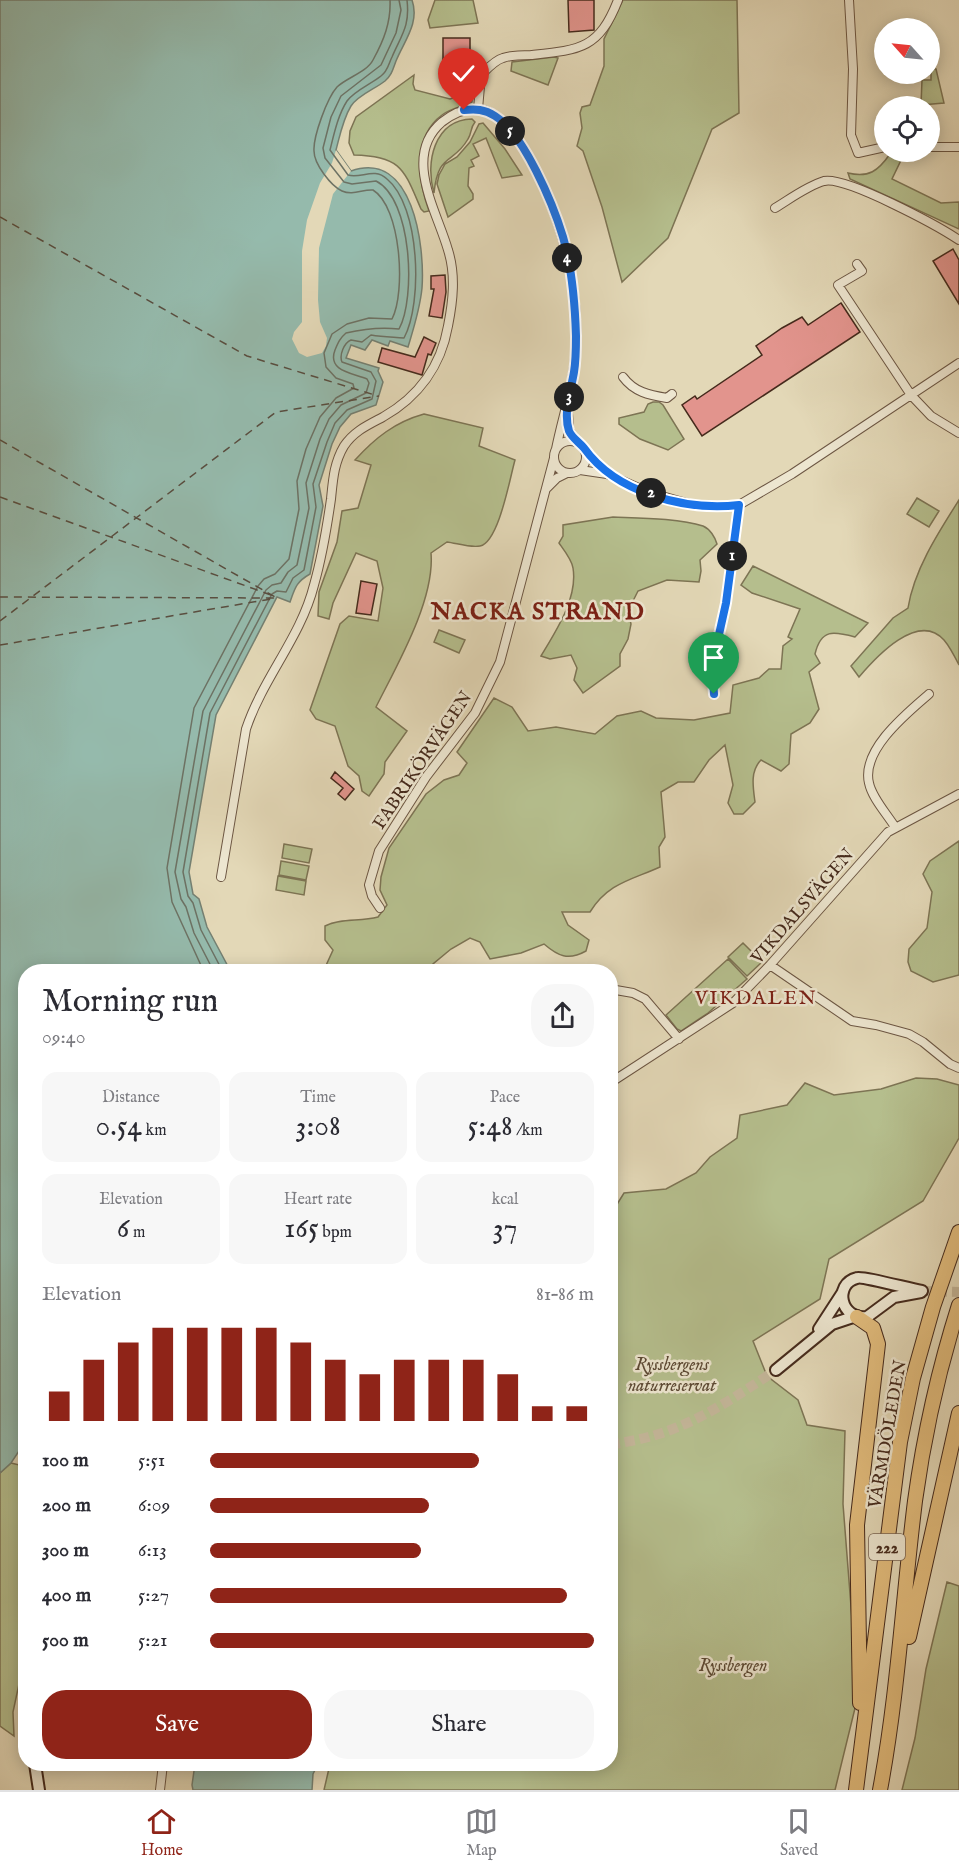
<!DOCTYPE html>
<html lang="en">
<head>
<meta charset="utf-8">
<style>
  :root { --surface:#fff; --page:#f7f7f7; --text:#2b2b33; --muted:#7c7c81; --line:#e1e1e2; --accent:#8f2418 }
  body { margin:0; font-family:"IM FELL English",serif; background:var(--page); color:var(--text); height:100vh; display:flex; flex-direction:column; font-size:22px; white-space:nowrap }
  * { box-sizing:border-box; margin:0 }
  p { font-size:20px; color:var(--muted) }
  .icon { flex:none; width:33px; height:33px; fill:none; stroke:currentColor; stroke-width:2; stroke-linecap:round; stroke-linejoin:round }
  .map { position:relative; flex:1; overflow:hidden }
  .drawer { position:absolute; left:18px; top:964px; width:600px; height:807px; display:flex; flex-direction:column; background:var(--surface); border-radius:24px; box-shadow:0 3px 15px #0003 }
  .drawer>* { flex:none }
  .needle { width:39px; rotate:297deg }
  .tools { position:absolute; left:874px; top:18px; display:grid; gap:12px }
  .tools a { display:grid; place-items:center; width:66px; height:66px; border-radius:50%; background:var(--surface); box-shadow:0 3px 15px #0003; font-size:30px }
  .pin { position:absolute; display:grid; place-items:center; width:51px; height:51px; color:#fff; margin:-62px -26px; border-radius:50% 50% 50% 0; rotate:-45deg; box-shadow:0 0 6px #0007 }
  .pin .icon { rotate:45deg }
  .km { position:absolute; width:30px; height:30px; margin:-15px; border-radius:50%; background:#222; color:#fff; font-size:16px; line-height:30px; text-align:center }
  .round { display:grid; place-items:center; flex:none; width:63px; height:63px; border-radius:24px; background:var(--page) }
  .head { display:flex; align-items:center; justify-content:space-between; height:102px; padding:0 24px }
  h1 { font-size:33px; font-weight:600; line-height:45px }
  .figures { display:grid; grid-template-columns:repeat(3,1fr); gap:9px; height:102px; padding:6px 24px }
  .figures div { display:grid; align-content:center; border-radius:15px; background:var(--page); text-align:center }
  .figures b { font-size:30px; font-weight:600 }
  .figures small { font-size:16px; font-weight:400 }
  .figures p { font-size:16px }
  .chart { height:168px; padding:12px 24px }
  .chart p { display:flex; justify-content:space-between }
  .chart svg { width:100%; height:108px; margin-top:6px; stroke:var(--accent); stroke-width:6 }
  .action { display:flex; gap:12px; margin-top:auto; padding:12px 24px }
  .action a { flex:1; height:69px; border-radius:24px; background:var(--accent); color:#fff; font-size:24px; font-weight:600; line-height:69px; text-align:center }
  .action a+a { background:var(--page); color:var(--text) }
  ul { padding:0 24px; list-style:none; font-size:20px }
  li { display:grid; grid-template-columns:96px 72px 1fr; align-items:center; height:45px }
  li i { height:15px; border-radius:8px; background:var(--accent) }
  .tabs { display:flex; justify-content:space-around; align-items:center; height:84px; border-top:2px solid var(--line); background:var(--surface); font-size:16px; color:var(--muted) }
  .tabs a { display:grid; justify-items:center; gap:3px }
  .tabs .on { color:var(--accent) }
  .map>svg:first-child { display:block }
  .green { fill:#b5be8d; stroke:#7d7454; stroke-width:1.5 }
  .water { fill:#95baac; stroke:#758072; stroke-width:1.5 }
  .pier { fill:#e3d8b7 }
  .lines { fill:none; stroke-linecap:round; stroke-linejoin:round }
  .shore { stroke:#6d7264; stroke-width:1.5 }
  .ferry { stroke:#594e40; stroke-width:1.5; stroke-dasharray:8 6; stroke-linecap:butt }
  .building { fill:#e2948d; stroke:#452a1c; stroke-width:1.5 }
  .secondary-tunnel { stroke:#c3b598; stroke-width:10; stroke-dasharray:10 5; stroke-linecap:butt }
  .street-casing { stroke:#6c5643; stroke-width:10 }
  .secondary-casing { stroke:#452a1c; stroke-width:14 }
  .highway-casing { stroke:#452a1c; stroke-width:16 }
  .street { stroke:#ede6d0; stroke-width:8 }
  .secondary { stroke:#ede6d0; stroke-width:10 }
  .highway { stroke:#e2bc7c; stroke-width:14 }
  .route-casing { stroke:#fff; stroke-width:12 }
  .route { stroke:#1a73e8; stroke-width:8 }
  .labels { text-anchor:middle; stroke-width:5; stroke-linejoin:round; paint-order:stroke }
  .shield { fill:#ede6d0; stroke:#776252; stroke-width:1.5 }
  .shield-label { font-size:16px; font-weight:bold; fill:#452a1c }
  .street-label { font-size:18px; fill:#452a1c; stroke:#ede6d0 }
  .park-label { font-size:18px; font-style:italic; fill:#5b4833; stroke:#ede6d0 }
  .neighbourhood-label { font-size:20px; letter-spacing:1.5px; fill:#7a1f14; stroke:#ede6d0 }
  .district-label { font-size:24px; font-weight:bold; letter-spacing:1.5px; fill:#7a1f14; stroke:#ede6d0 }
</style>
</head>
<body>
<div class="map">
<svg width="959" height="1790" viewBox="0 0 959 1790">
  <rect width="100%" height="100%" fill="#e3d8b7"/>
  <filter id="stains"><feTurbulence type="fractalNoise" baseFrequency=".00333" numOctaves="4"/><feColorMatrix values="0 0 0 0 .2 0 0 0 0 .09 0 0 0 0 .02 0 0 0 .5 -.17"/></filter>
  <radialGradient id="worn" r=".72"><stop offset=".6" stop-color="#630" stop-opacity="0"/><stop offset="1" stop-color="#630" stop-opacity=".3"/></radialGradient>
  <!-- green -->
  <path class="green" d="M435,0H473L478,23L430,28L428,20Z
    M623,0H737L739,113L712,129L668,238L622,282L602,207L583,151L577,146L582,128L580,113L582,107L590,105L604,66V39Z
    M554,57L558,58L548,85L511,71L512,62Z
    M931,69H936L944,103L921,105L922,80H931Z
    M414,75L413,84L415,90L450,99L463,95L465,87L473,86L472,102C462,107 451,108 442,115C412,137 418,181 429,211L424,212L421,209C404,170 402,156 354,155L349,143L350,131L356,117Z
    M472,119L475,122C470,128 472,133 468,139C453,165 438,152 434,193C425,163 434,120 472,119Z
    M483,123L505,149L522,175L502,178L486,138L473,144L479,156L471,160L474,166L469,168L468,186L473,194V199L448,217L437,184L439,175L445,164L457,157L470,142L479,124Z
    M890,154H904L892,179L941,203L959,202V229L850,179L848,173C869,178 878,171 890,154Z
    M653,402H659L663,405L684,439L668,450L640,439L619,424V418L644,412L648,404Z
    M424,414L483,428L479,446L515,460C510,477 499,542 480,546C470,548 456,543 447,542L431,553C435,600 397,665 376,707L407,731L385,762L384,774L369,796L362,791L359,776L348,766L335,726L316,719L310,710L340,624L349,616L378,621L383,588L377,561L356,553L333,603L329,619L318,616L319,592L337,542L342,511L358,508L371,465L355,460C375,438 395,422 424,414Z
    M917,498L939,511L929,527L907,514Z
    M959,500V665C955,657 950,647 944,640C918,611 876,657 859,677L851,666L893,618L908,608C914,570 938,533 959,500Z
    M613,517C639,518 679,518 703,526C710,529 715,537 717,544L700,560L701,571L699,582L667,580L638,591L628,611L631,624L628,639L620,654V666L583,693L574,680L577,668L571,655L550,659L541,656C556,631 578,598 573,568C572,560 564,550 559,543L563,536V525Z
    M753,566L868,623L855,637C833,631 821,629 815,654L820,663L809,672L819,709L810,723L791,734L789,764L781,771L761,760C750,771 753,787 755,802L743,814H734L728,803L733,785L725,745L709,760L694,782H678L661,792L665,837L659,847L660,867C631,880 608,883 590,912H562L568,925L589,940L586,951C568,961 558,956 544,944L521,953L490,959L480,942L470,938L451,949L433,964L432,972H323L333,950L325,940V926C341,918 360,922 378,917L387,905L380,890L381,877L389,848L426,794L444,780L459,775L467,763L457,752L494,698L512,707L528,731L556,727L595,734L617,716L641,711L656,718L694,720L730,713L733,685L759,678L769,669H781L783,646L792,639L788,637L800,609L752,593L741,585Z
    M439,630L465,640L459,653L434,642Z
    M959,841V975L933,982L911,971L908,962L909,949L927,928L932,892L923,874L930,861Z
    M284,844L312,849L309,863L282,858Z
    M281,861L309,866L306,880L279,875Z
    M278,876L306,881L304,895L276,890Z
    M743,943L762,962L747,976L728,957Z
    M728,959L747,979L708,1013L681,1031L677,1029L666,1015Z
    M916,1078L937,1079L959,1085V1138L923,1201L829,1259L820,1299L753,1341L767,1376L798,1400L807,1425L845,1431L843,1504L858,1696L835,1790H324L330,1764H610L611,1214L624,1193L666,1189L696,1173L710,1157L737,1138L740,1115L787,1105L805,1083L834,1095L881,1089Z
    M11,1463L23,1466L25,1463V1656L13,1712L14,1736L0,1726V1473Z
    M947,1582L959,1586V1790H902L915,1738L926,1669Z"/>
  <!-- water -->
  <path class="water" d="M0,0H412C420,23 404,41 396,61C393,69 392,75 385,81C375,89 358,95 351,106C343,119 340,135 336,150L351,171C413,149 425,246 422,288C420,309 414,327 408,347L390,341L388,346L372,340L365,350L351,345L346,358L379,368L378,371L383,382L376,405L351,414L340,427L332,444L319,485L323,506L310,574C296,582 295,588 290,602L277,597L216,715L189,872L193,894L199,899L207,927L231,972H26L25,1442L11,1463L0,1473Z
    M195,1764H318L313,1774L312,1790H193L192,1785Z"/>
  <!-- pier -->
  <path class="pier" d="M336,150L351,171L333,194L319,248L318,300L320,322L327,338L326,346L322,353L307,357L299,353L292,339L294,332L302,322V251L307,220L320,183L332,163Z"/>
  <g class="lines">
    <!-- shore -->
    <path class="shore" d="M204,972L172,902L167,868L194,708L258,586L264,579L275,574L289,559L299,509L297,481L306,449L320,417L336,398L354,388L353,384L336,378L326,367L324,353L332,334L347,324L369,318L392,319C406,292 401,207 373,190C363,189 353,196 342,191C331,186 314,164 314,151C313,137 327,98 337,87C346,78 367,72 373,60C384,40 391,22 390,0
      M214,972L194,933L186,907L181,899L175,872L203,711L266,590L272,585L281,583L288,572L297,565L309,508L306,483L320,439L329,419L341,405L366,393L369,383L367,379C352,373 327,371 335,350C338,343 340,338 346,333C363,329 380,327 399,329C416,298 412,199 376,181L352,184L344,182L325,158L323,148L331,117L341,96L381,65L396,33L401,10L399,0
      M223,972L201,930L193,903L188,896L183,872L210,713L272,594L277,591L286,592L293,578L304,570L316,507L313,484L327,442L335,423L347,410L372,399L376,381L371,372L342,362C339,355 344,343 351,340L362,342L371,335C383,337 392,337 404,338C423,303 420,206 387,179C374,167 361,179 348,175L330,150C334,134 338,115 347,101C354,91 371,84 381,76C388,71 388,65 392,57C402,34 410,26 407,0"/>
    <!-- ferry -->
    <path class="ferry" d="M0,217L247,356L378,396
      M0,440L277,598L0,597
      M0,497L271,595
      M0,621L276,412L379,396
      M0,645L271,599"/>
  </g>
  <!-- building -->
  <path class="building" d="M568,0H594V30L569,32Z
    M443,38H470V67H454V63L448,64V60H443Z
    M953,249L959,260V304L933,261Z
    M445,275L446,292L442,318L429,316L434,289H431V276Z
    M841,303L860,332L702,436L682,405L695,396L697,399L762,355L756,346L782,328L802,317L808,325Z
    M424,337L436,343L431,355L428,354L422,375L378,362L382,348L415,357Z
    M361,581L377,584L371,615L356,613Z
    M335,772L354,789L345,800L338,794L343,788L331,778Z"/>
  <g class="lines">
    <!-- secondary-tunnel -->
    <path class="secondary-tunnel" d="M922,1291L959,1292
      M610,1445C624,1442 639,1440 652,1436C698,1423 737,1396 776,1370"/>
    <!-- street casing -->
    <g class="street-casing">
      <path id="street" d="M849,0L853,69L851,135L858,153L885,147
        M478,109L481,75C487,69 495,60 503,58C511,55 522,55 531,55C580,50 599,49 618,0
        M930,147H959
        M775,208C790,199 807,186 824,181C846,176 938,226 959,240
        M857,264L862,271L838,285L911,395L931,416L959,433
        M623,377C634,392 649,395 667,398L672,394
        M568,413L569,430L577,442
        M554 457a16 16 0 1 1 32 0a16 16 0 1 1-32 0Z
        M586,453L606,473
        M580,470L607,474L648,492L693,505L719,507L739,505L792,474L959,363
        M547,488L557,478L567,473
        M714,694L712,666L726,603L739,505
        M895,827C887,814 872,798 869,783C861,750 907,713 929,694
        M221,877L246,729C263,678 301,637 314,585C322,557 327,527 331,499C333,479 334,463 344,446C354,431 368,425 383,417C418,397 441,366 448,326C453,301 456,275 448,250C437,211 402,156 442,122C452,114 465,108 478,109C507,111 532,162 543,186C569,242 583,312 573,374C569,399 561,424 556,449
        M380,908L372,896L369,885L379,851L426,777L475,713L500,662L554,458
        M770,965L852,1021L876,1025L909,1034L923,1042L950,1064L959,1068
        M610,989L633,993L645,999L679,1039
        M610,1083L733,1003L770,965L888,832L959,794
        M160,1790L163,1764"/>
    </g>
    <!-- secondary casing -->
    <g class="secondary-casing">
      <path id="secondary" d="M921,1292L894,1297L867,1317C840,1320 833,1284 857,1278C862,1276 910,1289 922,1291
        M819,1329L843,1292
        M776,1370L832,1324L856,1316
        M35,1764L39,1790"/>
    </g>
    <!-- highway casing -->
    <g class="highway-casing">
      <path id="highway" d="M857,1317L873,1328L878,1344L857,1525L860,1703
        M909,1637L959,1413
        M856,1790L900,1442L913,1378L933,1307L959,1232
        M880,1790C898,1694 903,1597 915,1501C924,1435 939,1368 959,1305"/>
    </g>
    <!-- street -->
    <use href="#street" class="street"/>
    <!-- secondary -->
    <use href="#secondary" class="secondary"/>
    <!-- highway -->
    <use href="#highway" class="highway"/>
  </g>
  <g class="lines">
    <!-- route casing -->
    <g class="route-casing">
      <path id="route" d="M464,110C476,109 484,109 495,116C524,134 553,204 563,237C572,268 575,303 576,336C576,348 576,360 574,372C571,390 563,413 569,431C572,438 579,442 584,448C616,493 685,511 739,505L726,603L712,666L714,694"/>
    </g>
    <!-- route -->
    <use href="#route" class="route"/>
  </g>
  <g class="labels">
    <!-- shield labels -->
    <rect class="shield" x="869" y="1534" width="36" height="26" rx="4.5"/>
    <g class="shield-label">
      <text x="887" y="1553">222</text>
    </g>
    <!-- street labels -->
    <g class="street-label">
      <text transform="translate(422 760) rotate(-56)" y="6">FABRIKÖRVÄGEN</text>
      <text transform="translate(802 906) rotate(-49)" y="6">VIKDALSVÄGEN</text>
      <text transform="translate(887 1434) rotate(-80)" y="6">VÄRMDÖLEDEN</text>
    </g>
    <!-- park labels -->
    <g class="park-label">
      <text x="672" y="1370">Ryssbergens<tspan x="672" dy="21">naturreservat</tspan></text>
      <text x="733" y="1671">Ryssbergen</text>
    </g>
    <!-- neighbourhood labels -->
    <g class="neighbourhood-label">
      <text x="756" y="1004">VIKDALEN</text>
    </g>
    <!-- district labels -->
    <g class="district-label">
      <text x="538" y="619">NACKA STRAND</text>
    </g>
  </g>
  <rect width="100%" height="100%" filter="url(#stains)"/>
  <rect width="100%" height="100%" fill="url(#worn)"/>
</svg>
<div class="tools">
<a><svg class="needle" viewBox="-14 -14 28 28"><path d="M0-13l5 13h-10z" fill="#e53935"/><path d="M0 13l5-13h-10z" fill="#7c7c81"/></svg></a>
<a><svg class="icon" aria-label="locate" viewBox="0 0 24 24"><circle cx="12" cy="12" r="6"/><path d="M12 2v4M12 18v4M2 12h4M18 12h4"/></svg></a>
</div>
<div class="pin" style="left:714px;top:694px;background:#1e9e55"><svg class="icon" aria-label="arrive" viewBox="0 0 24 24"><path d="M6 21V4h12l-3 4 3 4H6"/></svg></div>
<div class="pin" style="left:464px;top:110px;background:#d93025"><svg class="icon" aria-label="check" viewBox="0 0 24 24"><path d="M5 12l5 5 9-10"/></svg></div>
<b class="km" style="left:732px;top:556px">1</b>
<b class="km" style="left:651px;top:493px">2</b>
<b class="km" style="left:569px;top:397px">3</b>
<b class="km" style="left:567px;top:258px">4</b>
<b class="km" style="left:510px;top:131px">5</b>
<section class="drawer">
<div class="head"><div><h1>Morning run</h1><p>09:40</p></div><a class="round"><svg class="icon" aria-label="share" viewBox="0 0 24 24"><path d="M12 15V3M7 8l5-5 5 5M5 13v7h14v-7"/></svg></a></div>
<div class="figures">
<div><p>Distance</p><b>0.54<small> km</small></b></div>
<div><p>Time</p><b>3:08</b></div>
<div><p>Pace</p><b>5:48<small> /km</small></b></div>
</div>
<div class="figures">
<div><p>Elevation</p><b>6<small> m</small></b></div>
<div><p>Heart rate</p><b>165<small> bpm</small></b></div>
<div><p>kcal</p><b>37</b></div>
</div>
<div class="chart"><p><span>Elevation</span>81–86 m</p>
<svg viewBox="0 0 160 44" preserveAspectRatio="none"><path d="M5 44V32M15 44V19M25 44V12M35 44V6M45 44V6M55 44V6M65 44V6M75 44V12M85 44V19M95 44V25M105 44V19M115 44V19M125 44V19M135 44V25M145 44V38M155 44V38"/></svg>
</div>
<ul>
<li><b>100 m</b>5:51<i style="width:70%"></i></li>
<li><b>200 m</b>6:09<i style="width:57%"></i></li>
<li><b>300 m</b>6:13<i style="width:55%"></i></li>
<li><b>400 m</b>5:27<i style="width:93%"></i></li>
<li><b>500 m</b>5:21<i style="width:100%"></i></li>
</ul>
<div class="action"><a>Save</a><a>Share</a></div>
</section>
</div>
<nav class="tabs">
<a class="on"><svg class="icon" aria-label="home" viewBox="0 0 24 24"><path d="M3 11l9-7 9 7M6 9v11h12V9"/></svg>Home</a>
<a><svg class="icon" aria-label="map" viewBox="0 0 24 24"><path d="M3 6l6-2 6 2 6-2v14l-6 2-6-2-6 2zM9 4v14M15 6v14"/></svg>Map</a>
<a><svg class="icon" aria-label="saved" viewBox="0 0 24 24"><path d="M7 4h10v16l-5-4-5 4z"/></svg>Saved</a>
</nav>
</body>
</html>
